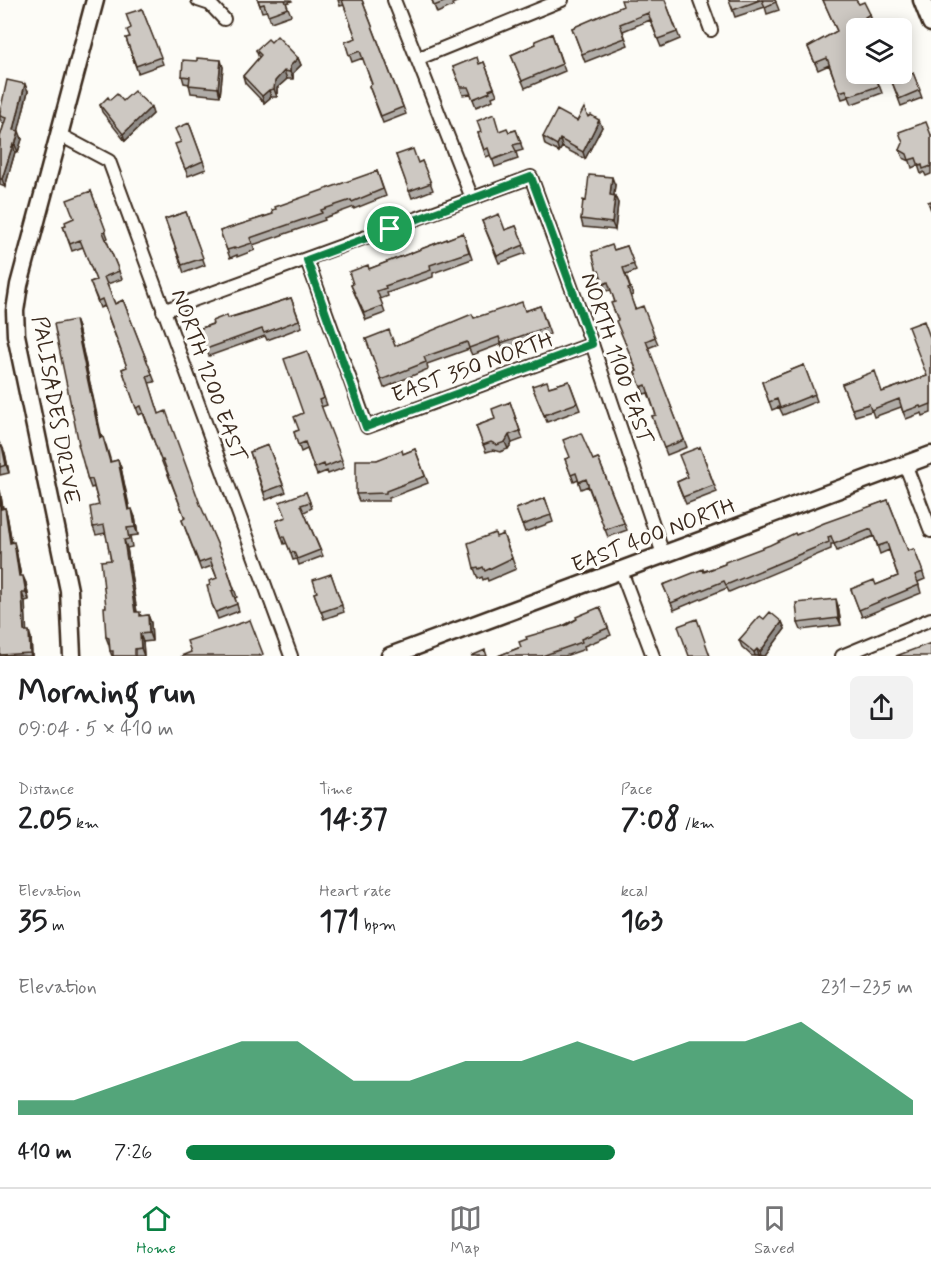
<!DOCTYPE html>
<html lang="en">
<head>
<meta charset="utf-8">
<style>
  :root { --surface:#fff; --page:#f2f2f2; --text:#202124; --muted:#757577; --line:#e0e0e0; --accent:#0b8043 }
  body { margin:0; font-family:Mynerve,sans-serif; background:var(--page); color:var(--text); height:100vh; display:flex; flex-direction:column; font-size:22px; white-space:nowrap }
  * { box-sizing:border-box; margin:0 }
  p { font-size:20px; color:var(--muted) }
  .icon { flex:none; width:33px; height:33px; fill:none; stroke:currentColor; stroke-width:2; stroke-linecap:round; stroke-linejoin:round }
  .map { position:relative; height:656px; overflow:hidden }
  .details { display:flex; flex-direction:column; background:var(--surface); flex:1 }
  .details>* { flex:none }
  .tools { position:absolute; left:846px; top:18px; display:grid; gap:12px }
  .tools a { display:grid; place-items:center; width:66px; height:66px; border-radius:9px; background:var(--surface); box-shadow:0 3px 15px #0003; font-size:30px }
  .pin { position:absolute; display:grid; place-items:center; width:51px; height:51px; color:#fff; margin:-26px; border:3px solid #fff; border-radius:50%; box-shadow:0 2px 6px #0007 }
  .round { display:grid; place-items:center; flex:none; width:63px; height:63px; border-radius:9px; background:var(--page) }
  .summary { display:flex; align-items:center; justify-content:space-between; height:102px; padding:0 18px }
  h1 { font-size:33px; font-weight:700; line-height:45px }
  .stats { display:grid; grid-template-columns:repeat(3,1fr); gap:9px; height:102px; padding:6px 18px }
  .stats div { display:grid; align-content:center }
  .stats b { font-size:30px; font-weight:700 }
  .stats small { font-size:16px; font-weight:400 }
  .stats p { font-size:16px }
  .chart { height:168px; padding:12px 18px }
  .chart p { display:flex; justify-content:space-between }
  .chart svg { width:100%; height:108px; margin-top:6px; fill:var(--accent); opacity:.7 }
  ul { padding:0 18px; list-style:none; font-size:20px }
  li { display:grid; grid-template-columns:96px 72px 1fr; align-items:center; height:45px }
  li i { height:15px; border-radius:8px; background:var(--accent) }
  .menu { display:flex; justify-content:space-around; align-items:center; height:84px; border-top:2px solid var(--line); background:var(--surface); font-size:16px; color:var(--muted) }
  .menu a { display:grid; justify-items:center; gap:3px }
  .menu .current { color:var(--accent) }
  .map>svg:first-child { display:block }
  .lines { fill:none; stroke-linecap:round; stroke-linejoin:round }
  .minor-casing { stroke:#3b2a1e; stroke-width:16 }
  .tertiary-casing { stroke:#3b2a1e; stroke-width:21 }
  .minor { stroke:#fdfcf7; stroke-width:12 }
  .tertiary { stroke:#fdfcf7; stroke-width:16 }
  .wall { fill:#b0aca7; stroke:#3b2a1e; stroke-width:1.5 }
  .shaded-wall { fill:#908c88; stroke:#3b2a1e; stroke-width:1.5 }
  .building { fill:#cdc8c2; stroke:#3b2a1e; stroke-width:1.5 }
  .route-casing { stroke:#fff; stroke-width:12 }
  .route { stroke:#0b8043; stroke-width:8 }
  .labels { text-anchor:middle; stroke-width:6; stroke-linejoin:round; paint-order:stroke }
  .street-label { font-size:22px; fill:#3b2a1e; stroke:#fdfcf7 }
</style>
</head>
<body>
<div class="map">
<svg width="931" height="656" viewBox="0 0 931 656">
  <rect width="100%" height="100%" fill="#fdfcf7"/>
  <filter id="ink" filterUnits="userSpaceOnUse"><feTurbulence type="fractalNoise" baseFrequency=".0167" numOctaves="2"/><feDisplacementMap in="SourceGraphic" scale="12" xChannelSelector="R" yChannelSelector="G"/><feConvolveMatrix kernelMatrix="1 2 1 2 8 2 1 2 1" color-interpolation-filters="sRGB"/></filter>
  <g filter="url(#ink)">
    <g class="lines">
      <!-- minor casing -->
      <g class="minor-casing">
        <path id="minor" d="M198,0L210,4L224,19
          M394,0L472,198
          M700,0L711,30
          M417,59L562,0
          M60,135L109,161L291,656
          M307,260L367,427L592,344
          M163,311L531,177L592,344L663,554
          M905,464L931,531
          M621,571L653,656
          M842,656L931,619"/>
      </g>
      <!-- tertiary casing -->
      <g class="tertiary-casing">
        <path id="tertiary" d="M922,0L931,23
          M72,656L69,590L16,335L15,311L19,285L95,0
          M390,656L931,455"/>
      </g>
      <!-- minor -->
      <use href="#minor" class="minor"/>
      <!-- tertiary -->
      <use href="#tertiary" class="tertiary"/>
    </g>
    <!-- wall -->
    <path class="wall" d="M258,0H291L292,1L286,3L291,15L271,22L267,11L262,12Z
      M338,0H362L406,114L383,123L369,86L372,84L363,58L352,62L345,42L356,38L344,5L340,6Z
      M432,0H461L452,4L453,6L437,13Z
      M665,0L680,39L661,47L650,20L623,31L628,45L585,62L572,28Z
      M729,0H775L779,10L767,14L765,7L735,17Z
      M823,0L859,4L870,14L872,22L868,24L870,28H856V42L850,45L856,74H875L882,93L852,104L849,97L842,99L829,65L818,70L808,47L837,31Z
      M142,9L163,64L138,73L126,38L130,37L131,28Z
      M552,34L565,71L525,88L511,55L536,44Z
      M271,42L298,58L301,65L293,73V79H287L277,88V97H271L264,103L245,83L243,76L259,58L256,50Z
      M197,61L223,67L220,96L191,93L189,84L184,83L182,76Z
      M484,62L497,95L492,97L493,100L476,107L471,94L463,95L453,67L479,64Z
      M913,73L922,98L901,106L892,82Z
      M28,91L18,131L22,139L18,152H15L5,187L0,185V137L4,124L2,123L0,119V112Z
      M110,100L123,101L153,114L125,141L102,112L100,105Z
      M588,117L602,127L585,159L562,147L559,152L545,145L543,137Z
      M189,123L206,169L188,176L178,152L180,142Z
      M516,130L523,150L516,152L518,159L495,167L491,155L486,157L478,133L499,131L509,132Z
      M931,135V174L926,176L924,172L921,174L918,165L912,168L910,161L903,158L900,150Z
      M396,155L418,163L422,161L433,190L412,198Z
      M377,171L386,196L354,209V207L324,218L325,220L253,245L255,250L237,257V255L230,258L220,231L273,214Z
      M615,185L613,196L618,203L615,230L583,227L581,219L586,201Z
      M91,191L108,238L106,239L122,279L107,284L115,304L123,300L155,382L149,383L159,414L225,562L237,597L235,598L239,611L218,619L212,604L210,585L217,578L212,566L201,570L182,520L185,518L165,467H164L143,413L139,415L122,369L127,367L104,306L100,308L90,282L96,280L83,247L72,251L63,226L66,225L74,218Z
      M186,212L205,265L184,273L165,219Z
      M482,221L505,230L516,226L526,253L499,263Z
      M463,233L472,259L433,273V277L387,293L388,296L380,299L385,313L366,320L351,285L353,284L369,269Z
      M627,246L636,271L626,275L633,295L630,296L635,309L655,337L658,344L648,348L687,447L667,455L652,416L656,415L648,393L644,394L635,372H637L618,320L615,302L611,290L606,291L601,278L600,279L597,272L614,250Z
      M291,298L302,327L267,340L265,336L209,356L199,329L228,318Z
      M540,306L550,334L504,350L501,344L472,355L469,349L427,364L428,369L384,388L366,339L395,346L474,318L525,311Z
      M75,320L78,328L102,438L106,445L111,462L118,460L121,468L130,510L135,517L138,535L130,536L132,547L127,548L137,612L142,616L148,615L151,623L152,641L143,642L144,656H112L110,651L109,645L106,637V607L111,560L106,533L96,535L93,527L99,505L94,487L91,488L88,480L79,444Z
      M931,340V413L923,416L922,413L906,419L901,407L874,417L872,411L855,416L842,384L882,392L927,376Z
      M307,351L327,405L321,407L344,468L328,474L327,471L317,475L307,449L301,452L294,432L299,430L303,413Z
      M804,365L817,401L783,415L779,407L772,410L762,382Z
      M569,381L580,410L547,422L532,386L549,387Z
      M510,402L523,439L512,443L508,449L500,452L493,450L486,452L476,426L495,419Z
      M0,444L5,453L9,473L0,475Z
      M268,445L286,492L266,500L250,452Z
      M700,447L717,492L686,504L677,482L688,477Z
      M415,449L428,483L389,498V501H359L356,494L377,460L403,454Z
      M598,458L627,530L608,537L588,486L581,489L578,480L574,482L565,459L593,460Z
      M0,490L3,508H5L7,515L12,543L16,550L21,576L26,583L29,600L25,601L26,631L31,638L32,656H0Z
      M306,492L312,508L304,512L323,556L299,565L297,559L293,560L287,543L284,544L276,521L286,517Z
      M545,498L553,522L525,532L516,509Z
      M888,500L908,551L914,549L925,579L918,582L921,593L862,617L851,589L876,585L898,576L889,550L880,554L874,536L837,551L834,544H831V549L729,592L727,588L674,610L663,585L725,564L796,535Z
      M503,534L516,569L488,581L487,578L483,580L482,577L478,579L474,568L496,537Z
      M331,574L344,612L324,619L314,593L317,592Z
      M838,606L841,625L801,630L798,623Z
      M600,607L611,635L584,646L585,649L565,656H498L521,647Z
      M764,619L782,622L785,629L765,656H752L742,647L739,640Z"/>
    <!-- shaded-wall -->
    <path class="shaded-wall" d="M298,58L301,65L293,73V79L290,72V66Z
      M221,60L223,67L220,96L218,88Z
      M284,71L287,79L277,88V97L274,89L275,81Z
      M25,84L28,91L17,137L14,130Z
      M269,90L271,97L264,103L262,96Z
      M151,107L153,114L125,141L123,134Z
      M599,120L602,127L585,159L583,152Z
      M19,131L22,139L18,152L15,145Z
      M560,139L562,147L559,152L557,145Z
      M13,144L15,152L5,187L2,179Z
      M612,177L615,185L613,203L610,195Z
      M615,196L618,203L615,230L612,223Z
      M75,320L78,328L103,446L100,438Z
      M509,435L512,443L508,449L505,442Z
      M2,446L5,453L9,473L6,465Z
      M118,460L121,468L131,518L128,510Z
      M0,490L4,516L1,509Z
      M5,508L7,515L13,550L10,543Z
      M132,509L135,517L138,535L135,527Z
      M124,540L127,548L138,620L135,612Z
      M14,542L16,550L22,584L19,576Z
      M23,576L26,583L29,600L26,593Z
      M22,593L25,601L27,638L24,631Z
      M836,599L838,606L841,625L838,618Z
      M148,615L151,623L152,641L149,633Z
      M782,622L785,629L765,656H761L760,652Z
      M29,631L31,638L32,656H31L30,653Z
      M140,634L143,642L144,656L141,648Z
      M757,649L759,656H755L754,652Z"/>
    <!-- building -->
    <path class="building" d="M258,0H285L288,8L268,15L264,4L260,5Z
      M342,0H362L403,107L381,116L369,86L372,84L360,51L349,55L345,42L356,38Z
      M432,0H449L434,6Z
      M621,0H665L677,32L658,39L648,13L620,24L625,38L582,54L572,28L623,6Z
      M729,0H760L733,10Z
      M762,0H775L776,2L765,7Z
      M823,0H856L859,4L864,2L870,14L865,17L870,28H856V34L847,38L856,59V74H875L879,86L849,96L846,90L839,92L827,58L815,63L808,47L837,31Z
      M142,9L161,57L136,66L126,38L130,37L127,30L131,28L126,14Z
      M552,34L562,64L522,81L511,55L536,44L535,41Z
      M277,36L298,58L290,66V72L284,71L275,81L274,89L269,90L262,96L243,76L261,55L256,50L268,39L271,42Z
      M477,57L479,64L484,62L494,88L489,90L490,92L473,99L468,87H461L453,67Z
      M197,58L221,60L218,88L189,85L190,77L182,76L183,60L197,61Z
      M913,73L920,90L899,99L892,82Z
      M7,80L25,84L14,130L19,131L15,145L13,144L2,179H0V137L6,118L0,116V112Z
      M134,91L151,107L123,134L100,105L108,97L110,100L117,94L123,101Z
      M584,108L588,117L591,115L599,120L583,152L560,139L557,145L543,137L557,110L577,121Z
      M494,114L499,131L507,128L509,132L516,130L521,143L513,145L516,151L492,160L488,148L484,150L478,133L481,132L477,121Z
      M926,122L931,135V166L923,169L922,165L919,166L916,158L909,160L907,154L900,150L903,143L899,132Z
      M189,123L203,161L185,169L175,144L181,142L175,129Z
      M413,149L418,163L422,161L431,183L409,191L396,155Z
      M377,171L383,189L352,202L351,200L321,210L322,213L250,238L252,243L234,249V248L227,250L220,231L273,214L272,210L276,209L275,207Z
      M589,175L612,177L610,195L615,196L612,223L581,219L583,200L586,201Z
      M91,191L106,231L103,232L119,271L104,277L115,304L123,300L152,374L147,376L159,414L166,411L200,504L225,562L234,590L232,591L237,604L216,612L212,604L207,586L210,585L209,581L217,578L210,559L199,563L182,520L185,518L163,460H161L141,406L136,408L122,369L127,367L102,299L98,301L90,282L96,280L80,240L70,244L63,226L66,225L65,222L74,218L67,200Z
      M931,201V210L928,202Z
      M186,212L203,258L182,265L165,219Z
      M499,214L505,230L516,226L524,245L497,256L482,221Z
      M463,233L469,252L430,265L431,270L385,286L386,288L377,291L383,306L364,313L351,285L353,284L349,272L368,265L369,269Z
      M612,245L614,250L627,246L634,264L623,268L630,288L628,289L635,309L643,306L655,337L646,341L684,440L664,448L652,416L656,415L646,385L641,387L635,372L637,371L616,321L618,320L611,303L615,302L608,282L604,284L599,271L597,272L592,252Z
      M291,298L299,320L264,333L262,329L206,349L199,329L213,324L212,321L227,315L228,318L239,315Z
      M522,302L525,311L540,306L547,327L501,343L499,337L469,348L467,342L424,357L426,362L381,380L366,339L389,330L395,346L472,314L474,318Z
      M75,320L100,438L103,437L110,462L118,460L128,510L132,509L135,527L127,528L129,539L124,540L135,612H140V616L148,615L149,633L140,634L141,648L135,649V656H113V651H110L109,638L106,637L104,607H106L101,561L111,560L104,525L93,527L90,507L99,505L92,479L88,480L78,444H79L54,324Z
      M924,321L931,340V404L921,408L920,406L903,412L899,399L871,410L869,404L852,409L842,384L875,371L882,392L927,376L908,327Z
      M307,351L324,398L319,400L342,460L325,467L324,464L314,468L305,442L298,445L294,432L299,430L294,417L303,413L284,359Z
      M804,365L815,394L780,408L777,399L769,402L762,382Z
      M547,381L549,387L569,381L577,403L544,415L532,386Z
      M510,402L520,431L509,435L505,442L497,445L491,442L483,445L476,426L495,419L492,409Z
      M581,433L593,460L598,458L624,523L605,530L586,479L579,482L576,473L571,475L565,459L570,457L563,440Z
      M268,445L283,485L264,492L250,452Z
      M0,446H2L6,465L0,467Z
      M700,447L714,485L683,497L677,482L688,477L679,455Z
      M415,449L425,476L386,491V493L356,494V460H377L402,450L403,454Z
      M306,492L310,502L301,505L320,550L297,559L294,552L291,553L284,537H282L276,521L286,517L280,502Z
      M545,498L551,515L522,525L516,509Z
      M0,499L1,509L5,508L10,543L14,542L19,576H23L26,593H22L24,631H29L30,653L0,655Z
      M888,500L908,551L914,549L923,572L915,575L919,585L859,610L851,589L874,580L876,585L898,576L887,543L878,546L871,529L834,544L831,536L828,537L829,542L726,585L724,581L671,603L663,585L703,569L704,572L725,564V562L770,545L795,533L796,535L824,523Z
      M495,533L496,537L503,534L512,558L485,571L483,567L479,569L478,567L474,568L468,543Z
      M331,574L342,605L321,612L314,593L317,592L313,580Z
      M836,599L838,618L798,623L796,603Z
      M600,607L608,628L581,639L582,642L542,656H498L521,647L519,642L527,639L526,637L567,625L577,619L576,617Z
      M770,612L782,622L760,652L757,649L754,652L739,640L760,616L764,619Z
      M697,619L710,656H689L678,626Z
      M250,620L263,654L260,655L261,656H181L191,652L187,641Z
      M931,643V656H896Z
      M485,650L487,656H471Z"/>
  </g>
  <g class="lines" filter="url(#ink)">
    <!-- route casing -->
    <g class="route-casing">
      <path id="route" d="M531,177L592,344L366,427L307,260Z"/>
    </g>
    <!-- route -->
    <use href="#route" class="route"/>
  </g>
  <g class="labels">
    <!-- street labels -->
    <g class="street-label">
      <text transform="translate(618 358) rotate(71)" y="8">NORTH 1100 EAST</text>
      <text transform="translate(472 366) rotate(-20)" y="8">EAST 350 NORTH</text>
      <text transform="translate(210 375) rotate(70)" y="8">NORTH 1200 EAST</text>
      <text transform="translate(57 410) rotate(80)" y="8">PALISADES DRIVE</text>
      <text transform="translate(653 534) rotate(-21)" y="8">EAST 400 NORTH</text>
    </g>
  </g>
</svg>
<div class="tools">
<a><svg class="icon" aria-label="layers" viewBox="0 0 24 24"><path d="M12 4l9 5-9 5-9-5zM3 14l9 5 9-5"/></svg></a>
</div>
<div class="pin" style="left:390px;top:229px;background:#1e9e55"><svg class="icon" aria-label="arrive" viewBox="0 0 24 24"><path d="M6 21V4h12l-3 4 3 4H6"/></svg></div>
</div>
<section class="details">
<div class="summary"><div><h1>Morning run</h1><p>09:04 · 5 × 410 m</p></div><a class="round"><svg class="icon" aria-label="share" viewBox="0 0 24 24"><path d="M12 15V3M7 8l5-5 5 5M5 13v7h14v-7"/></svg></a></div>
<div class="stats">
<div><p>Distance</p><b>2.05<small> km</small></b></div>
<div><p>Time</p><b>14:37</b></div>
<div><p>Pace</p><b>7:08<small> /km</small></b></div>
</div>
<div class="stats">
<div><p>Elevation</p><b>35<small> m</small></b></div>
<div><p>Heart rate</p><b>171<small> bpm</small></b></div>
<div><p>kcal</p><b>163</b></div>
</div>
<div class="chart"><p><span>Elevation</span>231–235 m</p>
<svg viewBox="0 0 160 44" preserveAspectRatio="none"><path d="M0 44V38L10 38L20 30L30 22L40 14L50 14L60 30L70 30L80 22L90 22L100 14L110 22L120 14L130 14L140 6L150 22L160 38V44z"/></svg>
</div>
<ul>
<li><b>410 m</b>7:26<i style="width:59%"></i></li>
</ul>
</section>
<nav class="menu">
<a class="current"><svg class="icon" aria-label="home" viewBox="0 0 24 24"><path d="M3 11l9-7 9 7M6 9v11h12V9"/></svg>Home</a>
<a><svg class="icon" aria-label="map" viewBox="0 0 24 24"><path d="M3 6l6-2 6 2 6-2v14l-6 2-6-2-6 2zM9 4v14M15 6v14"/></svg>Map</a>
<a><svg class="icon" aria-label="saved" viewBox="0 0 24 24"><path d="M7 4h10v16l-5-4-5 4z"/></svg>Saved</a>
</nav>
</body>
</html>
